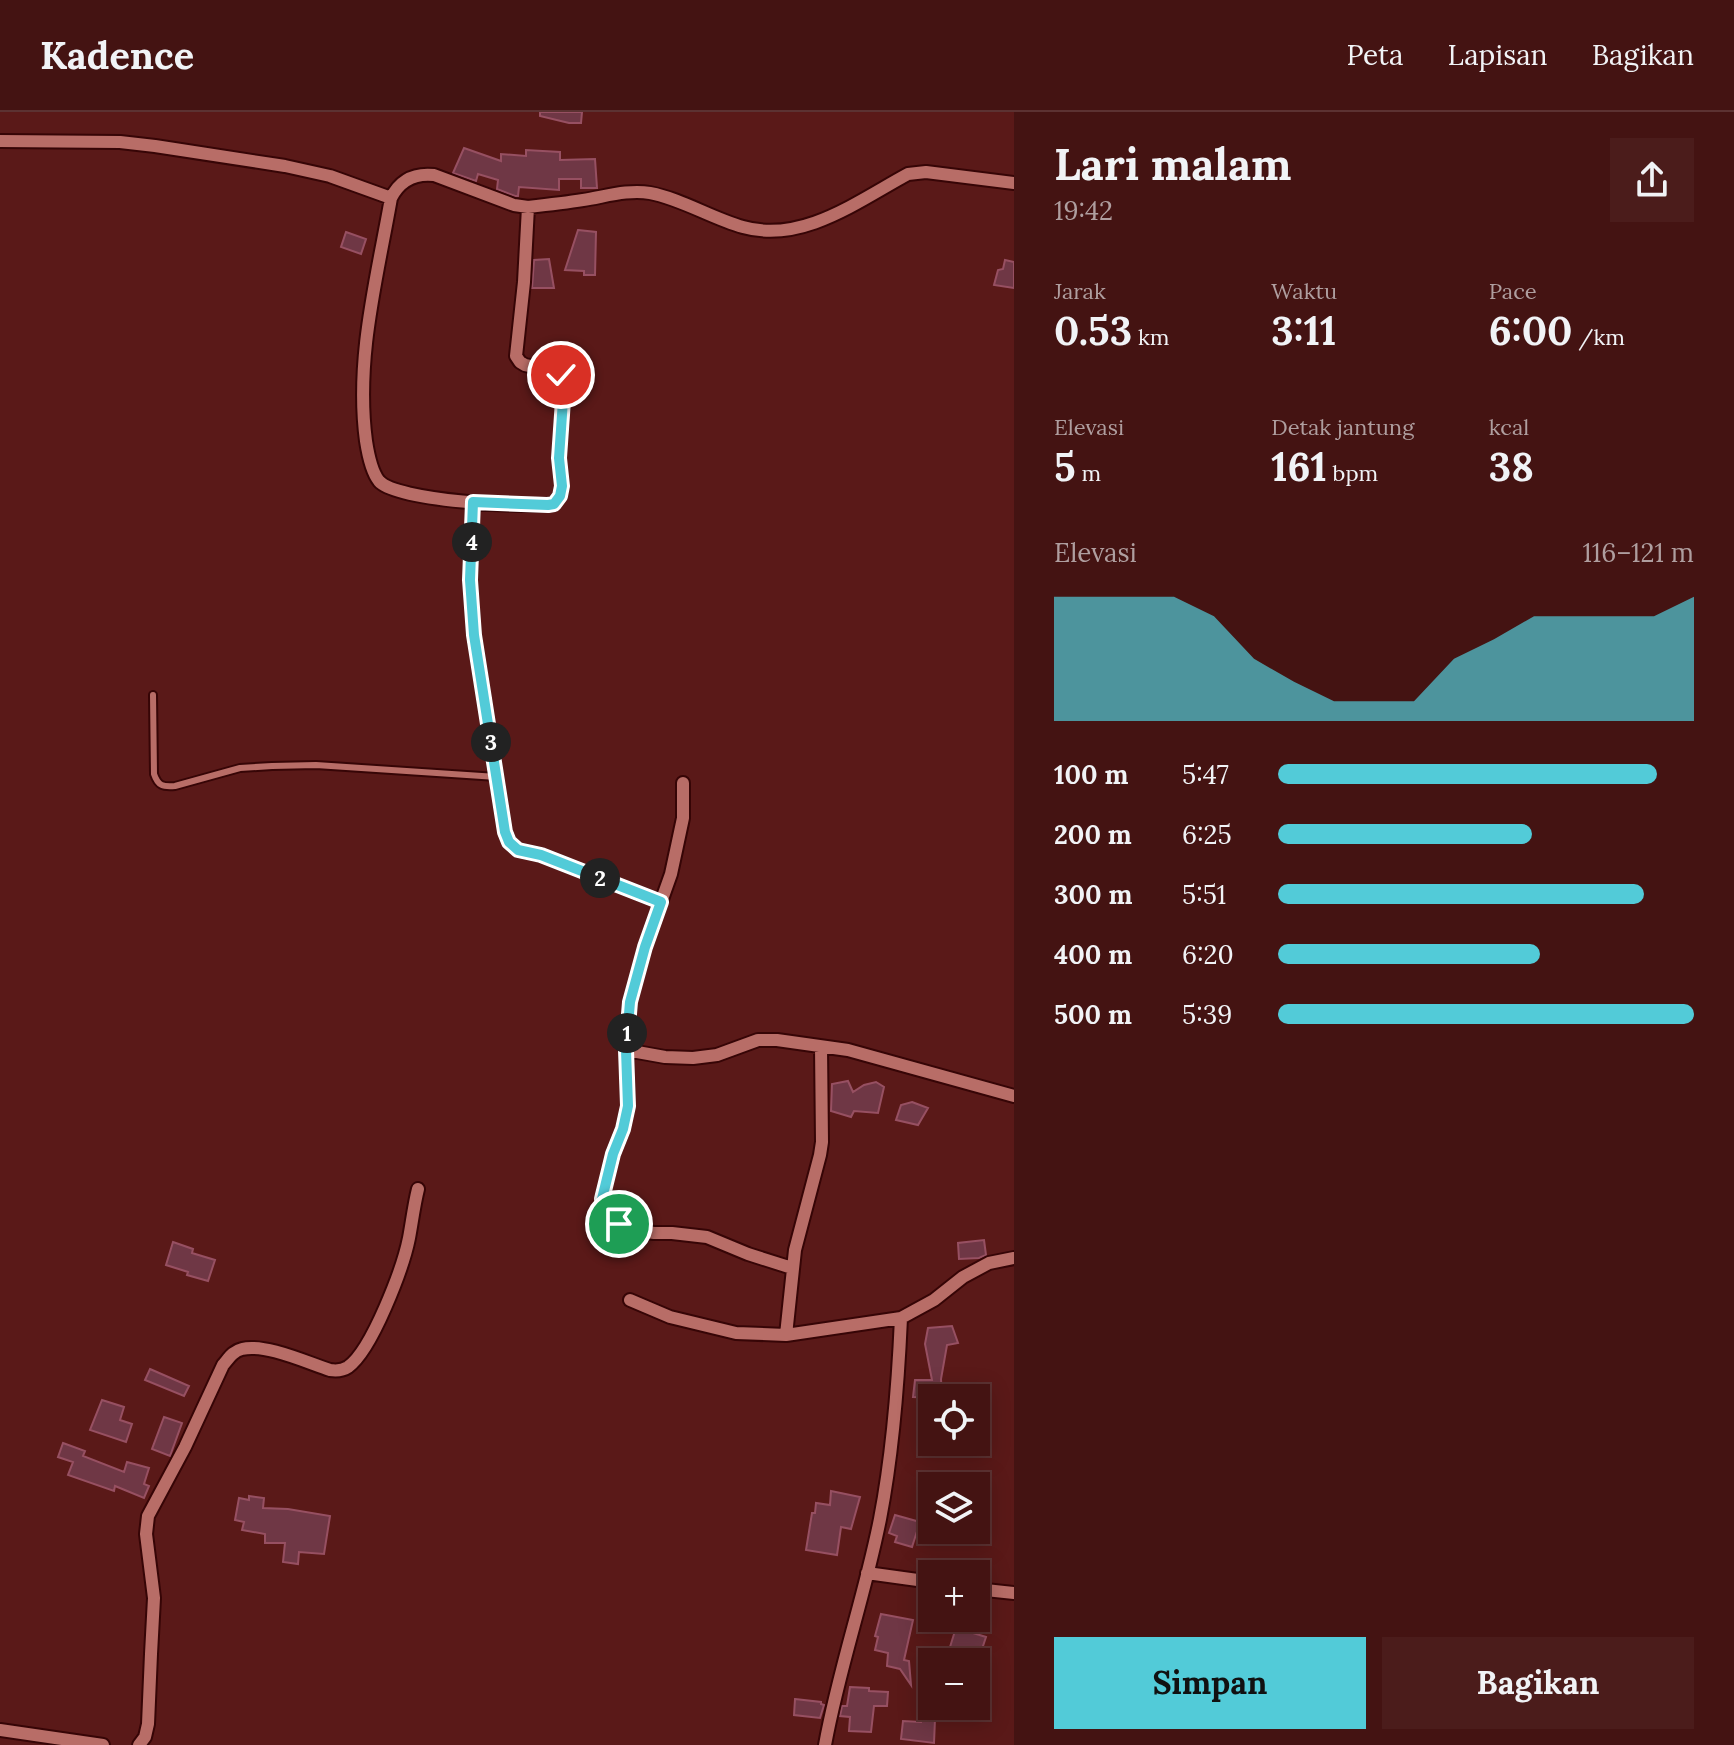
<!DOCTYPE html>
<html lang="id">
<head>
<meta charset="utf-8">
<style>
  :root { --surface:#441312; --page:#4b1c1b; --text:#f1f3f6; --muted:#af9e9f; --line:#5c3232; --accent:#52cbd8 }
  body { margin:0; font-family:Lora,serif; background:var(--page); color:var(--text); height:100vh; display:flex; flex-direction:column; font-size:30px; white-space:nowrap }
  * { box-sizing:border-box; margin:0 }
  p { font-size:26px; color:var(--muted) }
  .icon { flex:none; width:44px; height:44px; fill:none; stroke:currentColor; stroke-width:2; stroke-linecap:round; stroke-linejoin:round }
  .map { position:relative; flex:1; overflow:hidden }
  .side { display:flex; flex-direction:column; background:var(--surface); width:720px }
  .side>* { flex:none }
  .controls { position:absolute; left:918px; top:1272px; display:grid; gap:16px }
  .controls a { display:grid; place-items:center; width:72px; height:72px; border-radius:0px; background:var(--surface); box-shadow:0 4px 20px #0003,0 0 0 2px var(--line); font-size:40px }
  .pin { position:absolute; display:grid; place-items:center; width:68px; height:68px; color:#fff; margin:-34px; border:4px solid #fff; border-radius:50%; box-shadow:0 2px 8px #0007 }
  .km { position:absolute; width:40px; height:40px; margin:-20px; border-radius:50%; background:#222; color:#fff; font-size:22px; line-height:40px; text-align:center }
  .round { display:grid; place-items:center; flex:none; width:84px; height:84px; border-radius:0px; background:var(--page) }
  .head { display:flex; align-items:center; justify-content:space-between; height:136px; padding:0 40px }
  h1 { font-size:44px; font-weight:700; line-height:60px }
  .stats { display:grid; grid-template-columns:repeat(3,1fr); gap:12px; height:136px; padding:8px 40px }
  .stats div { display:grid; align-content:center }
  .stats b { font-size:40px; font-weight:700 }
  .stats small { font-size:22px; font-weight:400 }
  .stats p { font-size:22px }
  .chart { height:224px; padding:16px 40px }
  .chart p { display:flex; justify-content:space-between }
  .chart svg { width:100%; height:144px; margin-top:8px; fill:var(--accent); opacity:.7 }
  .cta { display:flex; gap:16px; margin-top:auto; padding:16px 40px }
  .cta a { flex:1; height:92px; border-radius:0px; background:var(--accent); color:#111; font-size:32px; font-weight:700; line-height:92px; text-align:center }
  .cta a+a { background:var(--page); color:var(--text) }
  ul { padding:0 40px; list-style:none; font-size:26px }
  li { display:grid; grid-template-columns:128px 96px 1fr; align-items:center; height:60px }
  li i { height:20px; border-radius:10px; background:var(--accent) }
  header { display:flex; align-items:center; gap:48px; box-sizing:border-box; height:112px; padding:0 40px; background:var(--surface); border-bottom:2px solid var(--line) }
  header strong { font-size:38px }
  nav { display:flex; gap:44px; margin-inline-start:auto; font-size:28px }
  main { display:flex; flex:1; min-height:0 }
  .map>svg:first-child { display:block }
  .building { fill:#6f3745; stroke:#975062; stroke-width:2 }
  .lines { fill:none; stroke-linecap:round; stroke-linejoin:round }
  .lane-casing { stroke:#360506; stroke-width:10 }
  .street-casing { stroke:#360506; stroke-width:16 }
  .lane { stroke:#b86d67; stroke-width:6 }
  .street { stroke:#b86d67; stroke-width:12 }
  .route-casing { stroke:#fff; stroke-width:16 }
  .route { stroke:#52cbd8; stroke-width:10 }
</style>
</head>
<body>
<header>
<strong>Kadence</strong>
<nav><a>Peta</a><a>Lapisan</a><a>Bagikan</a></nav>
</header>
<main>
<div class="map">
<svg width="1014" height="1633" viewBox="0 0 1014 1633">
  <rect width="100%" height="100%" fill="#5a1918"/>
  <!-- building -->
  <path class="building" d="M540,0H582L581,11H569L540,4Z
    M464,36L501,49V42L526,44V38L560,40V48L595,47L597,76H581V67H559V78L519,75L518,84H515L497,77L498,68L478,62L476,69L453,61Z
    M578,118L596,120L595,163H584V159L565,158Z
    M346,120L366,127L361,142L341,135Z
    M549,147L554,176H532L534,148Z
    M1005,148L1014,150V176L994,173L998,158L1003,157Z
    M848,969L853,980L864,973L876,970L884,975L878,1001L854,999L851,1005L831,999L832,972Z
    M912,990L928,996L918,1013L896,1008L901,993Z
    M984,1128L986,1143L979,1146L959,1147L958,1131Z
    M173,1130L193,1137L192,1141L215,1148L208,1169L187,1163L188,1160L166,1153Z
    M952,1214L958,1231L947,1233L941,1267L942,1286L913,1285L915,1268H932L925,1232L928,1216Z
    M150,1257L189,1274L184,1284L145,1268Z
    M102,1288L124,1295L120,1308L132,1312L126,1330L90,1318Z
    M164,1305L182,1311L170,1344L152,1337Z
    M63,1331L85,1339L83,1344L124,1360L127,1350L149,1356L144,1372L149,1374L144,1386L115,1374L114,1379L68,1363L73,1350L58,1345Z
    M831,1379L860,1385L851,1417L841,1415L837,1443L806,1438L812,1401H815L816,1391L830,1393Z
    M249,1384L264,1386L263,1396L288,1397L330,1404L324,1442L299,1440L298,1452L283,1450L285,1431H265V1422L242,1418L244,1410L235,1408L239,1386L249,1388Z
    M895,1403L920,1410L912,1435L895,1430L897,1424L889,1421Z
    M881,1502L913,1508L904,1548L909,1549L911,1573L900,1557L887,1554L888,1541L875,1538L878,1525L875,1524Z
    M959,1506H973V1521L986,1525L980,1543L974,1542L972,1550H952L956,1537L950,1535Z
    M850,1575L869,1576V1579L888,1580L887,1594H874L871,1620L849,1619L850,1605L840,1604L842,1594H847Z
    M795,1587L821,1590V1592L824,1593L820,1606L794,1603Z
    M922,1595L941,1596L940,1607H935L934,1631L901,1627L903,1609L921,1610Z"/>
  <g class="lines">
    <!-- lane casing -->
    <g class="lane-casing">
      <path id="lane" d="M153,583L154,662C158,674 163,675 175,674L240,656L272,654L316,653L497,665"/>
    </g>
    <!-- street casing -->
    <g class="street-casing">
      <path id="street" d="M0,29L120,30L155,34L285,54L330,64L391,86C400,68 415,61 434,63L514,93L528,95C546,93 564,91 583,88C604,85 628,77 650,81C682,87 711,106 743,115C802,132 858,89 908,62L926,60L1014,71
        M391,86C377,166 355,247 366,329C368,342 371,359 379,369C396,389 526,396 554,392L560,384L562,374L559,346L564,274L559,260L525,253L520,250L516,244L524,170L528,95
        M473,390L470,468L474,523L505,720L509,730L518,738L541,743L661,790
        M683,671V706L671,762L645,835L630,890L626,938L628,994L623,1017L613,1042L602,1087L604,1096L612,1107L632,1118L654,1121H672L707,1125L748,1142L792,1156
        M626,938L665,945L693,946L717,943L758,928H777L848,938L1014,984
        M630,1188L670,1205L736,1221L786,1223L901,1206L934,1188L963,1165L989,1151L1014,1146
        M786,1223L795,1138L820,1043L822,1030L821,935
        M867,1461L932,1470
        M976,1477L1014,1481
        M0,1618L103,1633
        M139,1633L145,1625L148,1612L151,1542L154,1486L146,1422L148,1404L185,1335L223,1253C229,1246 233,1239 242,1237C265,1231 308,1251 330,1258C337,1259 342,1259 348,1255C372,1238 403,1156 409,1126C412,1110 414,1093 418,1077
        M825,1633C839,1556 865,1483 880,1407C893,1340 898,1274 901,1206"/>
    </g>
    <!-- lane -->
    <use href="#lane" class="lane"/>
    <!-- street -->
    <use href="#street" class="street"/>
  </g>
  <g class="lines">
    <!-- route casing -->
    <g class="route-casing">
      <path id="route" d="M561,263L564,274L559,346L562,374L560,384L554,392L548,393L473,390L470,468L474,523L505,720L509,730L518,738L541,743L661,790L645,835L630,890L626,938L628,994L623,1017L613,1042L602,1087L604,1096L612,1107L619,1112"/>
    </g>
    <!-- route -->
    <use href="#route" class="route"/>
  </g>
</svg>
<div class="controls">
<a><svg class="icon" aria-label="locate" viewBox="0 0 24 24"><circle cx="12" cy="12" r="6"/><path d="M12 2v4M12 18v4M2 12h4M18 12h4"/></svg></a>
<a><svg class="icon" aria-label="layers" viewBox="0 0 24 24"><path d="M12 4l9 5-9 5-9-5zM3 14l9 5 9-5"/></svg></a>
<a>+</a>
<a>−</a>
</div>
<div class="pin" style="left:619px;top:1112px;background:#1e9e55"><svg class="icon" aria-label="arrive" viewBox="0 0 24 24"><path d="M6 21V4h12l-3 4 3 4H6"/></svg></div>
<div class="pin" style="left:561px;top:263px;background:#d93025"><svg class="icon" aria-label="check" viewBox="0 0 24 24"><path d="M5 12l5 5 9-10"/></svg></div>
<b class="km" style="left:627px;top:921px">1</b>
<b class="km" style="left:600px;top:766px">2</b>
<b class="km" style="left:491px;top:630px">3</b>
<b class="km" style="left:472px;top:430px">4</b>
</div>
<section class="side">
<div class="head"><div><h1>Lari malam</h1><p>19:42</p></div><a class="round"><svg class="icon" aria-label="share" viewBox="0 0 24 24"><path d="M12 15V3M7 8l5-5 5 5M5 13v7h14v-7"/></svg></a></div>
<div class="stats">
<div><p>Jarak</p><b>0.53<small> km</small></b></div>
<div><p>Waktu</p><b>3:11</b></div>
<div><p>Pace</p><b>6:00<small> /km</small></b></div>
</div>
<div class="stats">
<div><p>Elevasi</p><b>5<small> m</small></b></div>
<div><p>Detak jantung</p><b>161<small> bpm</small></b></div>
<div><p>kcal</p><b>38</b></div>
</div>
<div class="chart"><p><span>Elevasi</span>116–121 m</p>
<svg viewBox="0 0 160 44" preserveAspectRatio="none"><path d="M0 44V6L10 6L20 6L30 6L40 12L50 25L60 32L70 38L80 38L90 38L100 25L110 19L120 12L130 12L140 12L150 12L160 6V44z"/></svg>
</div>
<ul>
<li><b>100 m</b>5:47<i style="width:91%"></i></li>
<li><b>200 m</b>6:25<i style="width:61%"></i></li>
<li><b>300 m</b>5:51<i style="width:88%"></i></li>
<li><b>400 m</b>6:20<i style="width:63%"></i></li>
<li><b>500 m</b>5:39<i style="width:100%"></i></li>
</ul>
<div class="cta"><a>Simpan</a><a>Bagikan</a></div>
</section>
</main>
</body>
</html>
